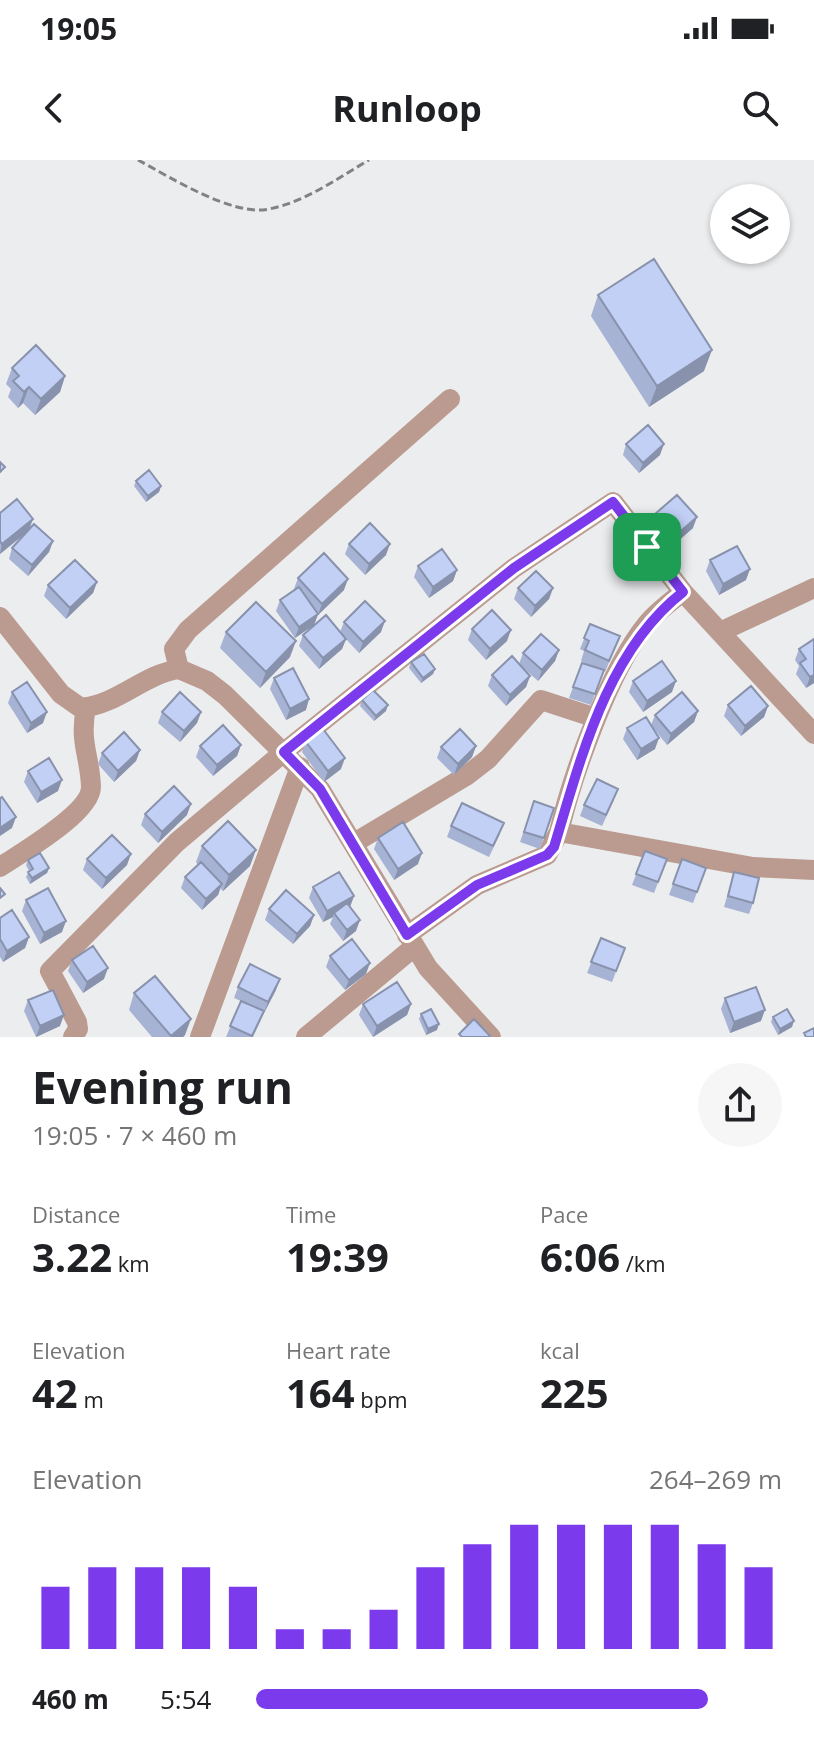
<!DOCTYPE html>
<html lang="en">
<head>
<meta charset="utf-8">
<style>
  :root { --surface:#fff; --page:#f6f6f6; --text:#202124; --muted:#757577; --accent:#7c3aed }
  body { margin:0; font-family:"Open Sans",sans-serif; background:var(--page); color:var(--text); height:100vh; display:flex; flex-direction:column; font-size:30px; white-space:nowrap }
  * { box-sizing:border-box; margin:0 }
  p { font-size:26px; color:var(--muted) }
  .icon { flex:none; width:44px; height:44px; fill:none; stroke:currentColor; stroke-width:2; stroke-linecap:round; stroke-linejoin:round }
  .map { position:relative; height:877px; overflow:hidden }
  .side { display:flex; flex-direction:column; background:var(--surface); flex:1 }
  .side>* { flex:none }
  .controls { position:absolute; left:710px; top:24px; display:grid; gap:16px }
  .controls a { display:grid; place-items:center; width:80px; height:80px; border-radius:50%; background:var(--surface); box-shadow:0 2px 6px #0004; font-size:40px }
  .pin { position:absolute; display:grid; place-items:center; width:68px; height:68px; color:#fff; margin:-34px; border-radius:16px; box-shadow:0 4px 12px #0006 }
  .round { display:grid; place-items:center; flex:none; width:84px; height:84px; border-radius:42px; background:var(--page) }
  .head { display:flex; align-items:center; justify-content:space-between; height:136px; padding:0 32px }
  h1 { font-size:44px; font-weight:700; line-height:60px }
  .figures { display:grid; grid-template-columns:repeat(3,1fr); gap:12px; height:136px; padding:8px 32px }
  .figures div { display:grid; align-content:center }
  .figures b { font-size:40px; font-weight:700 }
  .figures small { font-size:22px; font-weight:400 }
  .figures p { font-size:22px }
  .chart { height:224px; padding:16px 32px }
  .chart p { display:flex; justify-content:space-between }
  .chart svg { width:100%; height:144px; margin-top:8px; stroke:var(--accent); stroke-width:6 }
  ul { padding:0 32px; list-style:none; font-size:26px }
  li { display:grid; grid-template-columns:128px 96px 1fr; align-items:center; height:60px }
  li i { height:20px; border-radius:10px; background:var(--accent) }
  .status { display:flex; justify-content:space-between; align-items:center; height:56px; padding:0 40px; background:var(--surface); direction:ltr }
  .status svg { height:22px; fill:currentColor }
  header { display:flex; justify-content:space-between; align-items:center; height:104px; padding:0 32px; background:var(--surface); font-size:36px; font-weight:700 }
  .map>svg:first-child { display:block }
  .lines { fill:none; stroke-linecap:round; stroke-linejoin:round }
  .path { stroke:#818283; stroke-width:3; stroke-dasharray:8 4; stroke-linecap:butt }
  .minor { stroke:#bb9b90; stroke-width:20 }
  .wall { fill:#a7b3d4 }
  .shaded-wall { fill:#8892ac }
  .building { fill:#c2d0f6; stroke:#8892ac; stroke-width:2 }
  .route-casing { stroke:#fff; stroke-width:16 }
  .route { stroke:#7c3aed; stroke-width:10 }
</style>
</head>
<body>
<div class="status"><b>19:05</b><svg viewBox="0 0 49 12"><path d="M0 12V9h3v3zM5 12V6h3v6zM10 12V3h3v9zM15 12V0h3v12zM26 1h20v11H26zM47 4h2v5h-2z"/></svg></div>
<header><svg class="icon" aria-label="back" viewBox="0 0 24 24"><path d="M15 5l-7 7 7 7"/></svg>Runloop<svg class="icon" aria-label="search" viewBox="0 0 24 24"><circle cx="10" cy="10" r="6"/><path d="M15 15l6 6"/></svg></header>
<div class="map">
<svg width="814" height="877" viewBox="0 0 814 877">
  <rect width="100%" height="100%" fill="#ecedef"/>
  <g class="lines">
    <!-- path -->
    <path class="path" d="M138,0C170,17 233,57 269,49C305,42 338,18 369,0"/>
    <!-- minor -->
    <path class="minor" d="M0,457L61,534L81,548C119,544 142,515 179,509L207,521L225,535L320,629L428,808L491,877
      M720,472L814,428
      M179,509L174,489L188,470L450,239
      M559,672C572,616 610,509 646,465C656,452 670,442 683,432
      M354,683L466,616L488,599L541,540L596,558
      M0,707C21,693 91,653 91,627C90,595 79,584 86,547
      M407,775L477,725L547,695L559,672L753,707L814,710
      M73,877L78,869L77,862L50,811L177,682L284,592L514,408L613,342L683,432L814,574
      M200,877L300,607
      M306,877L414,787"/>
  </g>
  <!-- wall -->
  <path class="wall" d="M598,135L704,211L649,247L591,156Z
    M12,208L65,216L60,232L35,255L23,243L18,248L8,237L11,229L6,224Z
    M626,284L660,295L639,313L623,295Z
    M136,321L161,326L159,332L146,342L134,326Z
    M0,353L30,367L53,381L49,392L28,416L9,399L12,388L25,374L0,394Z
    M655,354L693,368L670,388L651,365Z
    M349,384L386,395L365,415L345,394Z
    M710,400L746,420L719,435L706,411Z
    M418,406L457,410L453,421L429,438L414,417Z
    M298,418L344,430L318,455L314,465L295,478L276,451L280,440L295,430L294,429Z
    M97,422L93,433L66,459L44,436L48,425Z
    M518,428H553L549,439L531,457L514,439Z
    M344,462L381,472L359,493L346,479L342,489L319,509L299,486L303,475L340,472Z
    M590,464L620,476L605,512L603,511L591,545L569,538L582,503L589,505L581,501L584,491L580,489Z
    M472,469L507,481L486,500L468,480Z
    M226,472L290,497L260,528L220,488Z
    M814,479V523L806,528L796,514L799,506L795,500L799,489Z
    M559,490L555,501L538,521L520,505L530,516L526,527L506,546L488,526L492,515L519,504L523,493Z
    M411,502L435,509L433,514L421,523L409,508Z
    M274,518L306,550L286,560L270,529Z
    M633,521L672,532L643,552L629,532Z
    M12,532L43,563L27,573L8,543Z
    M362,540L386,551L374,561L360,546Z
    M728,545L768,546L764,557L741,576L724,556Z
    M698,551L694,562L667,585L655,570V589L637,600L623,579L627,568L651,565L655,555Z
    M162,552H201L197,563L180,582L158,563Z
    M306,582L341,609L324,622L302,592Z
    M241,585L237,596L213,616L196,597L200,586Z
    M476,586L472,597L454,615L437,598L441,587Z
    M140,590L136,601L114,622L98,604L102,593Z
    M28,611L58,631L37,643L24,622Z
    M614,640L602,666L580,656L584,645Z
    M534,641L554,648L540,689L520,682Z
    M145,654L187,655L158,683L141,665Z
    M451,666L500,674L489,697L447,677Z
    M378,678L418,704L394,720L374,689Z
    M202,686L250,706L223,731L220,728L218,735L202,750L181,728L185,717L198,705L196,702Z
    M645,691L667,699L654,733L632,725Z
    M87,699L127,705L102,729L83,710Z
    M682,699L706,708L693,743L669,735Z
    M28,700L49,708L47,713L30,724L26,717L29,711L26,705Z
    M734,712L753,743L749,754L724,747Z
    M313,727L354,736L350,746L356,771L343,781L330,764L333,757L323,762L309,738Z
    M26,740L62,772L40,784L22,751Z
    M269,749L314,755L310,766L293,784L265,760Z
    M0,758L29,777L25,788L3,802L0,797Z
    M601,778L625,788L612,822L587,813Z
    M330,796L366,814L345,830L326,807Z
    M72,800L104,819L83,833L68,811Z
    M238,827L276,830L264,853L253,877H226L241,841L234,838Z
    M134,833L185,875L183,877H152L129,850Z
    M725,838L761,861L730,873L721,849Z
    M28,840L60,866L36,877L24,851Z
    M363,844H411L407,855L373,877L359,855Z
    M421,854L437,870L426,875L419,859Z
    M773,857L792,867L778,875L771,862Z"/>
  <!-- shaded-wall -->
  <path class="shaded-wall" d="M712,190L704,211L649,247L657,226Z
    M65,216L60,232L35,255L41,239Z
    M29,227L23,243L18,248L24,232Z
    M664,284L660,295L639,313L643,303Z
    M161,326L159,332L146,342L148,336Z
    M697,357L693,368L670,388L674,377Z
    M33,359L29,370L0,394L2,384Z
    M53,381L49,392L28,416L32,405Z
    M390,384L386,395L365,415L369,404Z
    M750,409L746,420L719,435L723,424Z
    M457,410L453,421L429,438L433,427Z
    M348,419L344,430L318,455L322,444Z
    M97,422L93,433L66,459L70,448Z
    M553,428L549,439L531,457L535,446Z
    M318,454L314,465L295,478L299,467Z
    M385,461L381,472L359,493L363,482Z
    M511,470L507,481L486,500L490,489Z
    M346,479L342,489L319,509L323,498Z
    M296,481L290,497L260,528L266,512Z
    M559,490L555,501L538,521L542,510Z
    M435,509L433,514L421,523L423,518Z
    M814,515V523L806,528L810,517Z
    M530,516L526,527L506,546L510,535Z
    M676,521L672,532L643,552L647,541Z
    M309,539L306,550L286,560L290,549Z
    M388,545L386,551L374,561L376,556Z
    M768,546L764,557L741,576L745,566Z
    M698,551L694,562L667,585L671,574Z
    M47,552L43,563L27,573L31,563Z
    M201,552L197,563L180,582L184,571Z
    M659,578L655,589L637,600L641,589Z
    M241,585L237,596L213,616L217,605Z
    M476,586L472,597L454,615L458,604Z
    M140,590L136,601L114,622L118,611Z
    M345,598L341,609L324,622L328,611Z
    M62,620L58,631L37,643L41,632Z
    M191,644L187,655L158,683L162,672Z
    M16,657L12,668L0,676V668Z
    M256,690L250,706L223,731L229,715Z
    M422,693L418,704L394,720L398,709Z
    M131,694L127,705L102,729L106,718Z
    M49,708L47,713L30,724L32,718Z
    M222,724L218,735L202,750L206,739Z
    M354,736L350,747L334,753L333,757L323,762L327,751Z
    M314,755L310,766L293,784L297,774Z
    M360,760L356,771L343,781L347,770Z
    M66,761L62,772L40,784L44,773Z
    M29,777L25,788L3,802L7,791Z
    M370,803L366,814L345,830L349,820Z
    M108,808L104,819L83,833L87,822Z
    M280,819L276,830L264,853L268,842Z
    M411,844L407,855L373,877L377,866Z
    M765,850L761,861L730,873L734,862Z
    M64,855L60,866L36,877L40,866Z
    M191,859L185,875L183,877H171Z
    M794,861L792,867L778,875L780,869Z
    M439,864L437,870L426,875L428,869Z"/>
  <!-- building -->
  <path class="building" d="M654,99L712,190L657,226L598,135Z
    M36,185L65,216L41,239L29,227L24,232L13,221L19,216L12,208Z
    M648,265L664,284L643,303L626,284Z
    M0,302L5,307L0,312Z
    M149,310L161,326L148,336L136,321Z
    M677,335L697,357L674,377L655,354Z
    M17,339L33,359L2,384L0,381V353Z
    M370,363L390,384L369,404L349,384Z
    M34,364L53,381L32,405L12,388Z
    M737,386L750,409L723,424L710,400Z
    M442,389L457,410L433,427L418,406Z
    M324,393L348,419L322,444L298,418Z
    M75,400L97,422L70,448L48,425Z
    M536,411L553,428L535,446L518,428Z
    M299,427L318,454L299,467L280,440Z
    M365,441L385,461L363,482L344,462Z
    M256,442L296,481L266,512L226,472Z
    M492,450L511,470L490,489L472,469Z
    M326,455L346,479L323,498L303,475Z
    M590,464L620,476L609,501L585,490L589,481L584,478Z
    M541,474L559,490L542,510L523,493Z
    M814,479V515L810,517L800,503L806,499L799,489Z
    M424,494L435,509L423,518L411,502Z
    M512,496L530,516L510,535L492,515Z
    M662,501L676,521L647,541L633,521Z
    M582,503L604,510L595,534L573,527Z
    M293,508L309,539L290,549L274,518Z
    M27,522L47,552L31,563L12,532Z
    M751,526L768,546L745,566L728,545Z
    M373,530L388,545L376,556L362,540Z
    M180,532L201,552L184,571L162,552Z
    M682,532L698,551L671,574L655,555Z
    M646,557L659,578L641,589L627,568Z
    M223,565L241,585L217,605L200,586Z
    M323,569L345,598L328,611L306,582Z
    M460,569L476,586L458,604L441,587Z
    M124,572L140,590L118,611L102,593Z
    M49,598L62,620L41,632L28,611Z
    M597,619L618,629L606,655L584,645Z
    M174,626L191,644L162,672L145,654Z
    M2,637L16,657L0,668V638Z
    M534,641L554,648L544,678L524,672Z
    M462,643L504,663L493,686L451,666Z
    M228,661L256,690L229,715L202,686Z
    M403,662L422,693L398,709L378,678Z
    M112,675L131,694L106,718L87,699Z
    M645,691L667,699L658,722L636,714Z
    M40,693L49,708L32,718L28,712L33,709L28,700Z
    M682,699L706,708L697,732L673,724Z
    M201,702L222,724L206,739L185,717Z
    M339,712L354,736L327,751L313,727Z
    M734,712L759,718L753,743L728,736Z
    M0,728L5,734L0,738Z
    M48,728L66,761L44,773L26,740Z
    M286,730L314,755L297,774L269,749Z
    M347,743L360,760L347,770L334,753Z
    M12,750L29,777L7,791L0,779V758Z
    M601,778L625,788L616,811L591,802Z
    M352,779L370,803L349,820L330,796Z
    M93,786L108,808L87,822L72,800Z
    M250,804L280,819L268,842L238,827Z
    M155,816L191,859L171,876L134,833Z
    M397,822L411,844L377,866L363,844Z
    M756,827L765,850L734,862L725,838Z
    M53,830L64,855L40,866L28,840Z
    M241,841L264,851L252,876L230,866Z
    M431,849L439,864L428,869L421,854Z
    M787,849L794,861L780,869L773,857Z
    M474,859L490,876L488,877H462L459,874Z
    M814,868V877H806L804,873Z"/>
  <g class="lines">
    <!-- route casing -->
    <g class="route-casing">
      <path id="route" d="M613,342L683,432C607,491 581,598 554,687L547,695L477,725L407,775L320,629L284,592L514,408Z"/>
    </g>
    <!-- route -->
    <use href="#route" class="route"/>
  </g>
</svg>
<div class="controls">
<a><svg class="icon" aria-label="layers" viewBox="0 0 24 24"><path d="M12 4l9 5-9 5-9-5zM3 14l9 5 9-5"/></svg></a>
</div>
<div class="pin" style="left:647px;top:387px;background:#1e9e55"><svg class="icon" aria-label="arrive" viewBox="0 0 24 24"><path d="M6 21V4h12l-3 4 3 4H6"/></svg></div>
</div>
<section class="side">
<div class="head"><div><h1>Evening run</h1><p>19:05 · 7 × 460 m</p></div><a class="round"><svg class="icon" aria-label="share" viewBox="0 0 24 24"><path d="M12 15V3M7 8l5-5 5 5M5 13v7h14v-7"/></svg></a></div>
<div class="figures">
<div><p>Distance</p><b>3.22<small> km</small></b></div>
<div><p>Time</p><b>19:39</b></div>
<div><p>Pace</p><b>6:06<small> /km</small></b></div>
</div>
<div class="figures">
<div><p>Elevation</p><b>42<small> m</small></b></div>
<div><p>Heart rate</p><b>164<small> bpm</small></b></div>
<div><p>kcal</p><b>225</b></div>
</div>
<div class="chart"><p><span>Elevation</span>264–269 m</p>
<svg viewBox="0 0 160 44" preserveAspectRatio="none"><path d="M5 44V25M15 44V19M25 44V19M35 44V19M45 44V25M55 44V38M65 44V38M75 44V32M85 44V19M95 44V12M105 44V6M115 44V6M125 44V6M135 44V6M145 44V12M155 44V19"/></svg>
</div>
<ul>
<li><b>460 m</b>5:54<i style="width:86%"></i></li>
</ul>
</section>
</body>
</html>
